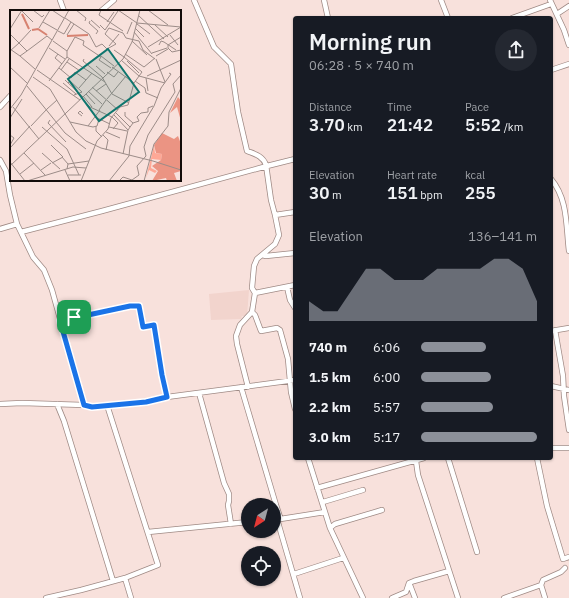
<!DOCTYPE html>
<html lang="en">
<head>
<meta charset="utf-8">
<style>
  :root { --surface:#171b24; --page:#242831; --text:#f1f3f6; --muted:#9ea1a6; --accent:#8c9099 }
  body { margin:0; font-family:"IBM Plex Sans",sans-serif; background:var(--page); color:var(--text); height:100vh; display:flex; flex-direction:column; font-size:15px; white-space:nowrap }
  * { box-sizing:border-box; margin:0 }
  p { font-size:13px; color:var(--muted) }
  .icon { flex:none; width:22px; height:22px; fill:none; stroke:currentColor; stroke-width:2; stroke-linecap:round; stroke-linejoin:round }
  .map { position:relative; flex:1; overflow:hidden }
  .panel { position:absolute; left:293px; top:16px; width:260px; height:444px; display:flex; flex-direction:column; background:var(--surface); border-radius:4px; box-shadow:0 1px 3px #0004 }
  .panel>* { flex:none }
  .needle { width:26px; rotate:216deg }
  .tools { position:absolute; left:241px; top:498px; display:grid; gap:8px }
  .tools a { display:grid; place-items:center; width:40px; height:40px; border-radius:50%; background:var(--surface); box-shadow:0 1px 3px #0004; font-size:20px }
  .pin { position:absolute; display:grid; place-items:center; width:34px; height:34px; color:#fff; margin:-17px; border-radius:8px; box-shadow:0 2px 6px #0006 }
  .round { display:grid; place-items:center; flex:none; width:42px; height:42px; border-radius:21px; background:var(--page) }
  .head { display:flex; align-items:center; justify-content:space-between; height:68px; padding:0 16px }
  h1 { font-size:22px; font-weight:600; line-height:30px }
  .metrics { display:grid; grid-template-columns:repeat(3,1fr); gap:6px; height:68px; padding:4px 16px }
  .metrics div { display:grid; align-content:center }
  .metrics b { font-size:17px; font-weight:600 }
  .metrics small { font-size:11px; font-weight:400 }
  .metrics p { font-size:11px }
  .chart { height:112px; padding:8px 16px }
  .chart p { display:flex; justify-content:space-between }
  .chart svg { width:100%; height:72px; margin-top:4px; fill:var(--accent); opacity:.7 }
  ul { padding:0 16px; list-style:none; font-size:13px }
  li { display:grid; grid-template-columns:64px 48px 1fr; align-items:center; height:30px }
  li i { height:10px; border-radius:5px; background:var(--accent) }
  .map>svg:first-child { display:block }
  .built { fill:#f2d4cd }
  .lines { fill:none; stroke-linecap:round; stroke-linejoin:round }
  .minor-casing { stroke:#9f8a85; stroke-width:6 }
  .minor { stroke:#fff; stroke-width:4.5 }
  .route-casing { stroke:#fff; stroke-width:8 }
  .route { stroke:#1a73e8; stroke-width:5 }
  .inset-river { fill:none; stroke:#d78271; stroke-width:2 }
  .inset-road { fill:none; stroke:#9c8c88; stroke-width:1 }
  .view { fill:#0f766e; fill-opacity:0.15; stroke:#0f766e; stroke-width:2 }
  .inset-edge { fill:none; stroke:#130c0a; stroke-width:2 }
</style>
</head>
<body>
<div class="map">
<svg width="569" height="598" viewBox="0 0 569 598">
  <rect width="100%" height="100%" fill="#f8e1dc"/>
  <!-- built -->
  <path class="built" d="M249,290L247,316H242L241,319L211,320L209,294Z"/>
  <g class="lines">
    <!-- minor casing -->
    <g class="minor-casing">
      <path id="minor" d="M60,0L64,11
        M194,0L214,47L231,64L238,112L247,151C255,154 263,156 266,165L271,200L275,215L279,235L275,244L257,259L254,266L252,288L255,293L252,312L240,325L236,336L237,344L248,387
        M324,0L328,18
        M441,0L448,18
        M550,0L564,30L569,45
        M101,11L114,0
        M557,14L569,6
        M512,18L551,4
        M551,70L569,64
        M0,107L11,95
        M0,160L6,171L10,195L17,224L33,257L44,270L52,290L84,405
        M551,179C568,199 566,226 569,251
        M275,215L295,212
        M0,229L17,224
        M21,232L102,211L267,166L295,159
        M262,255L266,256L295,253
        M287,287L290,300L295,308
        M255,293L295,285
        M252,312L255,315L261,331L277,328L280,330L288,359L291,392L295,409
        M60,321L130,306H139L143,327L154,325L162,375L167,397
        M555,330L563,376L564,396L569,430
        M551,331L569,328
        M551,386L569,390
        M241,387L276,505L280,517L277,519L300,598
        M199,393L224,483L229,494V501L228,505L231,524
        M0,404L22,403L84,405L92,407L146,402L167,397L295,380
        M57,404L64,421L113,581
        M107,405L158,565L125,578L131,598
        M551,448H569
        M308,458L330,528L363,598
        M448,458L477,552
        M537,458L547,506L563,559L569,557
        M416,461L418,475L458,598
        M317,488L424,458
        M323,502L363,490
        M274,520L325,512
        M330,528L335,524L382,510
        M148,532L248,522
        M294,574L343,558
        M410,585L415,598
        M46,598L81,590L125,578
        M392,598L406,592L409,583L414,581L449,571
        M504,598L541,585
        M545,598L541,585L543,580L561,572L565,568"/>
    </g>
    <!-- minor -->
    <use href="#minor" class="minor"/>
  </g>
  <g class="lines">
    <!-- route casing -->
    <g class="route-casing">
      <path id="route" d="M130,306H139L143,327L154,325L162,375L167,397L146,402L92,407L84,405L60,321Z"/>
    </g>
    <!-- route -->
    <use href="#route" class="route"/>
  </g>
  <!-- overview -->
  <g transform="translate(10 10)">
    <rect width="171" height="171" fill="#f8e1dc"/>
    <path d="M144,136L145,143L152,144L151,150L142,149L141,158L147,161L145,163L139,160L136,168Z" fill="#fea896"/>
    <path d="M168,87L171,91V111L167,97L160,103ZM152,123L164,129L168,126L171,134V161L164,163L167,171H157L156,168L142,171L148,161L142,156L151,150L152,144L146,143L144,135Z" fill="#eb9483"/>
    <path class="inset-river" d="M12,4L19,19M22,20L28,19L37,25M57,26L78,25"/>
    <path class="inset-road" d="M23,0L32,7L34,5M42,0L54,8M66,0L76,8L75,11M91,0L89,5L113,21M108,0L127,13L171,17M138,0L158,15M12,1L23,12M129,6L154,29M55,8L79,24L86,37L92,34L97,39L106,34L95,24L99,18L113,23M81,10L90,18M80,11L79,13L88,21L86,24M33,12L47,20M97,12L104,2M127,14L140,24M90,15L95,20L108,1M145,15L158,27M29,18L40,0M125,18L134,27M0,19L12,0M48,21L54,24L61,12M124,22L142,44M113,23L116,28L129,31L133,40L145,49M0,24L17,41L10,46L25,59M117,24L122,12M57,25L64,14M160,25L168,35M65,27L74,31L73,35L91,47L89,50L101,58M43,31L57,41V47L95,72M122,31L137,45M9,33L21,20M149,35L151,31L154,32L166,40M158,35V38L162,42L171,40M158,35L171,27M99,36L109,24M138,37L171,17M39,38L55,49M0,39L10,46M104,40L114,47M0,41L9,33M17,41L37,26L42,30M57,41L65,27M142,43L157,38M48,44L45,48L52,54M115,44L134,57L145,48M91,46L104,56M146,46L158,39M74,49L73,51L92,67M146,49L155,72M111,50L129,66L155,73M117,51L129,63M57,52L70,61M86,56L95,64M0,57L17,73M102,57L124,73M49,58L61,68M27,60L70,90M51,60L59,49M97,62L104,67L108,62M137,66L171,50M23,67L40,79L66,122L76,131L91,138L143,151M92,67L102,84L119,93M61,68L65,62L76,70M136,68L138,81M55,70L73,87M39,71L57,47M125,71L135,78L136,83L148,88M53,73L66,84M58,73L60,71L72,82L64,85M17,76L55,123L76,139M82,77L108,100M69,78L82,63M78,81L92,94M86,81L96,74M76,84L85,94M73,86L82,97M71,88L80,97L102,107M97,89L116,66M3,97L29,129M0,99L11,85L59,0M37,99L47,90M89,100L96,90M115,102V106L123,113M106,103L120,117M104,105L118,120M72,106L68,103L70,101L73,104M85,107L100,114M102,107L108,113L103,119M0,108L12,89M40,110L38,113L56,132M60,112L83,117L87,116L89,109M21,116L37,99M78,116L90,100M86,116V121L92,127M32,117L57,139L69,165M99,117L117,121M96,122L110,128M0,125L4,128L0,135M93,125L98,130L96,140M41,135L53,147L42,153M0,138L20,116M14,143L35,165M32,143L50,159M113,144L118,120L123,113L129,111L127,107L131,103L138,102V98L143,96M52,147L58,154L57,159M143,151L171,160M0,152L15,171M58,154L79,151M0,156L113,49L122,32L130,0M31,160L41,153M55,160L60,171M10,164L24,153M58,165H71M17,171L63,157L76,158M71,171L87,131L98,119L101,108L110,97L118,95L124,73L132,62L114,47M99,171L119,146L120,136L144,96L151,78L161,64L159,63M109,171L113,167L122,170L129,165L127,156L136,146L134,137L138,125L165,82L163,74L171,65M134,171L144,134L158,116L159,102L171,78"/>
    <path class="view" d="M98,39L129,82L89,111L58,69Z"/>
    <rect width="171" height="171" class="inset-edge"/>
  </g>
</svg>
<div class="tools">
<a><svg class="needle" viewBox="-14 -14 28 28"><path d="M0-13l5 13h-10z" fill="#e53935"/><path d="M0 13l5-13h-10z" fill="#9ea1a6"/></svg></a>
<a><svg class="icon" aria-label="locate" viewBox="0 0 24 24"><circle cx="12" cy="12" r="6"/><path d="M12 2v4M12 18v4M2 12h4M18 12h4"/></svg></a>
</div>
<div class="pin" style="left:74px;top:317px;background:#1e9e55"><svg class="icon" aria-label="arrive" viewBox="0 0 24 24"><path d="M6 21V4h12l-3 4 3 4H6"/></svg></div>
<section class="panel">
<div class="head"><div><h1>Morning run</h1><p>06:28 · 5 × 740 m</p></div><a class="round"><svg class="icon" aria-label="share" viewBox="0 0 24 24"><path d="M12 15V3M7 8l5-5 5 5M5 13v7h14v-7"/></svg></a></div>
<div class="metrics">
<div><p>Distance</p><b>3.70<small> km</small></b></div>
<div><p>Time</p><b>21:42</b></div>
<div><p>Pace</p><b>5:52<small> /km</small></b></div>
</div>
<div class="metrics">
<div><p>Elevation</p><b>30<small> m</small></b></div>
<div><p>Heart rate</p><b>151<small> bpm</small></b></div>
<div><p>kcal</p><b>255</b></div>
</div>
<div class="chart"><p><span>Elevation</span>136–141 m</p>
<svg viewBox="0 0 160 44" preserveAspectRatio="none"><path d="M0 44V32L10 38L20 38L30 25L40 12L50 12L60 19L70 19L80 19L90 12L100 12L110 12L120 12L130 6L140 6L150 12L160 32V44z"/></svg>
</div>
<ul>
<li><b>740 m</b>6:06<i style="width:56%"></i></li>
<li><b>1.5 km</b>6:00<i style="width:60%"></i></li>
<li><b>2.2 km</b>5:57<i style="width:62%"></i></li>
<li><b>3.0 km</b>5:17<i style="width:100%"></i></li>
</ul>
</section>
</div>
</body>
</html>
